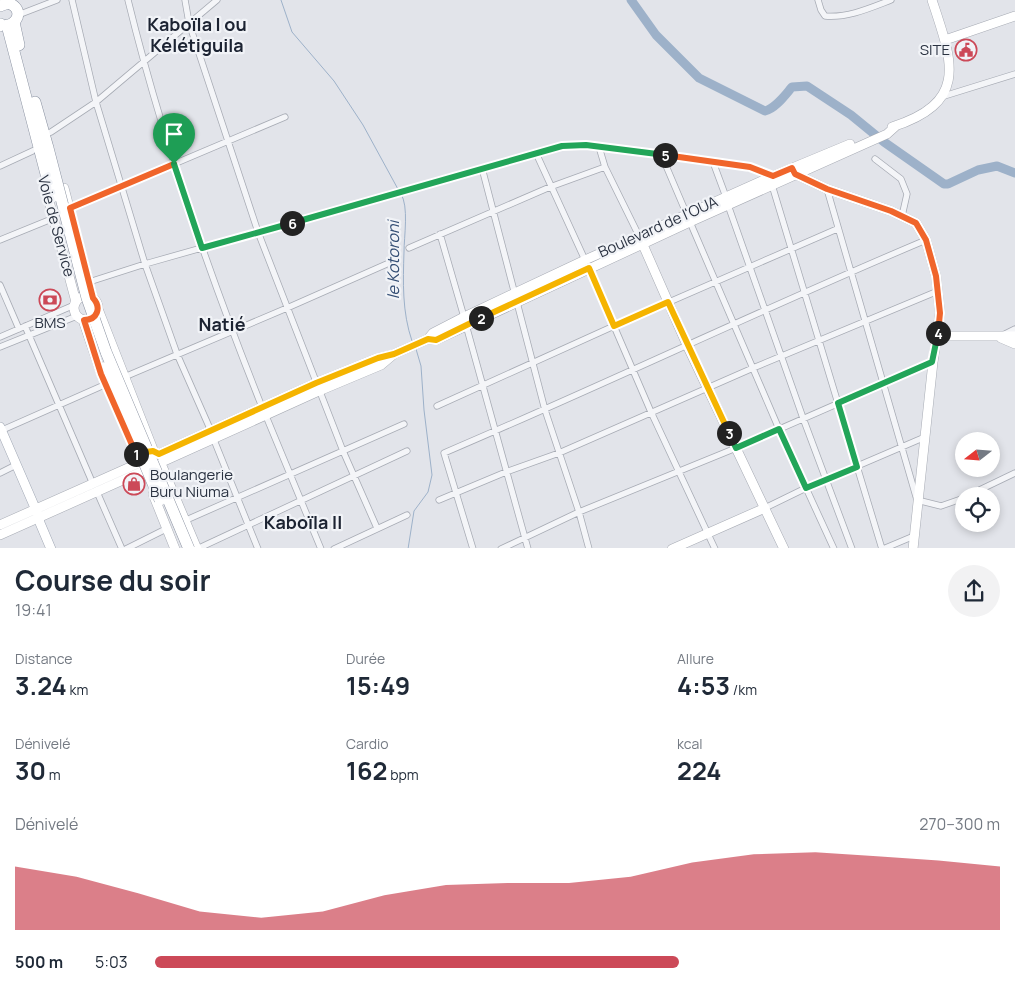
<!DOCTYPE html>
<html lang="fr">
<head>
<meta charset="utf-8">
<style>
  :root { --surface:#fff; --page:#f2f2f3; --text:#1f2937; --muted:#747a83; --accent:#cc4958 }
  body { margin:0; font-family:Manrope,sans-serif; background:var(--page); color:var(--text); height:100vh; display:flex; flex-direction:column; font-size:19px; white-space:nowrap }
  * { box-sizing:border-box; margin:0 }
  p { font-size:16px; color:var(--muted) }
  .icon { flex:none; width:28px; height:28px; fill:none; stroke:currentColor; stroke-width:2; stroke-linecap:round; stroke-linejoin:round }
  .map { position:relative; height:548px; overflow:hidden }
  .panel { display:flex; flex-direction:column; background:var(--surface); flex:1 }
  .panel>* { flex:none }
  .needle { width:32px; rotate:253deg }
  .tools { position:absolute; left:955px; top:432px; display:grid; gap:10px }
  .tools a { display:grid; place-items:center; width:45px; height:45px; border-radius:50%; background:var(--surface); box-shadow:0 2px 8px #0003; font-size:25px }
  .pin { position:absolute; display:grid; place-items:center; width:42px; height:42px; color:#fff; margin:-51px -21px; border-radius:50% 50% 50% 0; rotate:-45deg; box-shadow:0 0 5px #0007 }
  .pin .icon { rotate:45deg }
  .km { position:absolute; width:25px; height:25px; margin:-12px; border-radius:50%; background:#222; color:#fff; font-size:14px; line-height:25px; text-align:center }
  .round { display:grid; place-items:center; flex:none; width:52px; height:52px; border-radius:26px; background:var(--page) }
  .headline { display:flex; align-items:center; justify-content:space-between; height:85px; padding:0 15px }
  h1 { font-size:28px; font-weight:700; line-height:38px }
  .metrics { display:grid; grid-template-columns:repeat(3,1fr); gap:8px; height:85px; padding:5px 15px }
  .metrics div { display:grid; align-content:center }
  .metrics b { font-size:25px; font-weight:700 }
  .metrics small { font-size:14px; font-weight:400 }
  .metrics p { font-size:14px }
  .chart { height:140px; padding:10px 15px }
  .chart p { display:flex; justify-content:space-between }
  .chart svg { width:100%; height:90px; margin-top:5px; fill:var(--accent); opacity:.7 }
  ul { padding:0 15px; list-style:none; font-size:16px }
  li { display:grid; grid-template-columns:80px 60px 1fr; align-items:center; height:38px }
  li i { height:12px; border-radius:6px; background:var(--accent) }
  .map>svg:first-child { display:block }
  .lines { fill:none; stroke-linecap:round; stroke-linejoin:round }
  .stream { stroke:#9db1c9; stroke-width:1 }
  .river { stroke:#9db1c9; stroke-width:9 }
  .street-casing { stroke:#a7abb4; stroke-width:7 }
  .secondary-casing { stroke:#a7abb4; stroke-width:10 }
  .primary-casing { stroke:#a1a8b5; stroke-width:10 }
  .highway-casing { stroke:#8991a0; stroke-width:12 }
  .street { stroke:#f4f5f8; stroke-width:5.5 }
  .secondary { stroke:#fff; stroke-width:9 }
  .primary { stroke:#fff; stroke-width:9 }
  .highway { stroke:#fff; stroke-width:11 }
  .highway-bridge-casing { stroke:#8991a0; stroke-width:12; stroke-linecap:butt }
  .highway-bridge { stroke:#fff; stroke-width:11 }
  .split-1-casing { stroke:#fff; stroke-width:10 }
  .split-2-casing { stroke:#fff; stroke-width:10 }
  .split-3-casing { stroke:#fff; stroke-width:10 }
  .split-4-casing { stroke:#fff; stroke-width:10 }
  .split-5-casing { stroke:#fff; stroke-width:10 }
  .split-6-casing { stroke:#fff; stroke-width:10 }
  .split-7-casing { stroke:#fff; stroke-width:10 }
  .split-1 { stroke:#f0652b; stroke-width:6 }
  .split-2 { stroke:#f5b400; stroke-width:6 }
  .split-3 { stroke:#f5b400; stroke-width:6 }
  .split-4 { stroke:#22a559; stroke-width:6 }
  .split-5 { stroke:#f0652b; stroke-width:6 }
  .split-6 { stroke:#22a559; stroke-width:6 }
  .split-7 { stroke:#22a559; stroke-width:6 }
  .labels { text-anchor:middle; stroke-width:4.5; stroke-linejoin:round; paint-order:stroke }
  .poi-label { font-size:15px; fill:#2a3241; stroke:#f1f3f7; text-anchor:end }
  .street-label { font-size:15px; fill:#2a3241; stroke:#f1f3f7 }
  .water-label { font-size:16px; font-style:italic; fill:#354f75; stroke:#f1f3f7 }
  .quarter-label { font-size:18px; font-weight:bold; fill:#1c2332; stroke:#f1f3f7 }
</style>
</head>
<body>
<div class="map">
<svg width="1015" height="549" viewBox="0 0 1015 549">
  <rect width="100%" height="100%" fill="#e2e4ea"/>
  <g class="lines">
    <!-- stream -->
    <path class="stream" d="M281,0L292,32L334,81L363,125L399,191
      M401,194C409,206 404,237 404,252C403,282 402,312 412,341
      M408,549L414,511L428,492L432,475L424,410L421,366L416,349"/>
    <!-- river -->
    <path class="river" d="M631,0L656,35L699,78L765,111C776,108 785,95 792,87L807,86L851,115L884,142L944,184H948L978,170L997,166L1015,173"/>
    <!-- street casing -->
    <g class="street-casing">
      <path id="street" d="M72,0L96,102L145,264L177,354L211,431
        M128,0C162,139 209,274 262,407
        M185,0L189,23L258,232L343,451L377,528
        M818,0L821,10L825,16C848,18 870,8 891,0
        M18,15L57,0
        M941,97L1015,74
        M44,135L51,132L96,102L217,0
        M599,147L605,167L639,236
        M536,153L585,260
        M661,154L687,215
        M875,159L901,179L907,194L902,216
        M713,162L726,197
        M0,166L39,148
        M482,168L545,410L579,512L589,549
        M772,185L882,549
        M827,189L917,500L941,506L964,498
        M728,205L803,418L852,549
        M70,208L285,117
        M690,222L779,429L834,549
        M440,234L464,317
        M0,240L54,218
        M409,248L550,187L605,167
        M589,268L651,412L715,549
        M89,282L145,264L562,146C603,144 645,152 686,158C715,162 745,164 773,176
        M0,285L19,329
        M466,325L528,549
        M25,326L93,484
        M1005,334L1015,329
        M0,337L72,306L76,302
        M0,347L77,316
        M122,378L287,308L389,263
        M437,406L614,326L837,229
        M266,416L321,549
        M0,431L111,382
        M214,440L258,549
        M0,473L16,465
        M97,492L122,549
        M967,496L1015,473
        M439,500L506,472L559,453L753,368L938,291
        M765,508L806,488L925,437
        M184,521L404,424
        M126,549L166,529
        M197,549L407,451
        M334,549L407,515
        M473,549L444,453C606,384 764,308 926,240
        M501,549L579,512L736,448L933,362
        M883,549L914,536"/>
    </g>
    <!-- secondary casing -->
    <g class="secondary-casing">
      <path id="secondary" d="M945,40L1015,16
        M892,127C970,102 952,61 932,0
        M794,172L795,174L827,189L891,211L916,223L926,240L936,276L940,313L933,362L913,549
        M64,188L93,299
        M46,190L76,302
        M640,238L687,345L784,549
        M74 308a12 12 0 1 1 24 0a12 12 0 1 1-24 0Z
        M98,309L154,452
        M83,320L102,376
        M937,336H1015
        M1001,338L1015,344
        M428,339L433,333L464,317L585,260L773,176L850,144
        M159,454L316,383L378,358L391,355
        M162,462L319,391L381,365L394,354L428,339L436,340L690,222L887,134L897,125
        M162,466L197,549
        M153,494L175,549
        M0,525L139,463
        M0,535L143,471
        M672,549L765,508"/>
    </g>
    <!-- primary casing -->
    <g class="primary-casing">
      <path id="primary" d="M0,27L1,23
        M0,427L39,517L40,523L51,549"/>
    </g>
    <!-- highway casing -->
    <g class="highway-casing">
      <path id="highway" d="M0,6L8,3C21,7 21,20 9,25
        M14,22L19,45
        M7,25L40,151
        M35,102L48,148"/>
    </g>
    <!-- street -->
    <use href="#street" class="street"/>
    <!-- secondary -->
    <use href="#secondary" class="secondary"/>
    <!-- primary -->
    <use href="#primary" class="primary"/>
    <!-- highway -->
    <use href="#highway" class="highway"/>
    <!-- highway-bridge casing -->
    <g class="highway-bridge-casing">
      <path id="highway-bridge" d="M48,148L87,298L106,352L189,549
        M40,151L52,197
        M104,368L160,500"/>
    </g>
    <!-- highway-bridge -->
    <use href="#highway-bridge" class="highway-bridge"/>
  </g>
  <g class="lines">
    <!-- split-1 casing -->
    <g class="split-1-casing">
      <path id="split-1" d="M136,454L101,374L84,320C97,320 102,308 93,298L70,208L174,164"/>
    </g>
    <!-- split-2 casing -->
    <g class="split-2-casing">
      <path id="split-2" d="M136,454L139,461L146,452L153,451L159,454L316,383L378,358L394,354L428,339L436,340L481,318"/>
    </g>
    <!-- split-3 casing -->
    <g class="split-3-casing">
      <path id="split-3" d="M481,318L589,268L614,326L668,302L729,433"/>
    </g>
    <!-- split-4 casing -->
    <g class="split-4-casing">
      <path id="split-4" d="M729,433L736,448L779,429L806,488L857,467L838,403L932,362L938,333"/>
    </g>
    <!-- split-5 casing -->
    <g class="split-5-casing">
      <path id="split-5" d="M665,155L750,167L773,176L792,168L795,174L827,189L891,211L916,223L926,240L936,276L940,313L938,333"/>
    </g>
    <!-- split-6 casing -->
    <g class="split-6-casing">
      <path id="split-6" d="M292,223L562,146L586,145L665,155"/>
    </g>
    <!-- split-7 casing -->
    <g class="split-7-casing">
      <path id="split-7" d="M174,164L202,248L292,223"/>
    </g>
    <!-- split-1 -->
    <use href="#split-1" class="split-1"/>
    <!-- split-2 -->
    <use href="#split-2" class="split-2"/>
    <!-- split-3 -->
    <use href="#split-3" class="split-3"/>
    <!-- split-4 -->
    <use href="#split-4" class="split-4"/>
    <!-- split-5 -->
    <use href="#split-5" class="split-5"/>
    <!-- split-6 -->
    <use href="#split-6" class="split-6"/>
    <!-- split-7 -->
    <use href="#split-7" class="split-7"/>
  </g>
  <!-- icons -->
  <defs>
    <g id="civic-ring" transform="scale(1.125)"><circle r="9.5" fill="#f1f3f7" stroke="#cc4958" stroke-width="1.5"/><path d="M-.6-6.5H3V-4.5H.6V-3L4-1V1h2V6H-6V1h2V-1L-.6-3ZM-1.2 2.5V6h2.4V2.5Z" fill="#cc4958"/></g>
    <g id="bank-ring" transform="scale(1.125)"><circle r="9.5" fill="#f1f3f7" stroke="#cc4958" stroke-width="1.5"/><path d="M-6-4H6V4H-6ZM0-2.3a2.3 2.3 0 1 0 0 4.6a2.3 2.3 0 1 0 0-4.6Z" fill="#cc4958"/></g>
    <g id="shop-ring" transform="scale(1.125)"><circle r="9.5" fill="#f1f3f7" stroke="#cc4958" stroke-width="1.5"/><path d="M-5-2.5h2.3a2.7 3.5 0 0 1 5.4 0H5L5.5 6h-11ZM-1.5-2.5h3a1.5 2.3 0 0 0-3 0Z" fill="#cc4958"/></g>
  </defs>
  <g fill-rule="evenodd">
    <use href="#civic-ring" x="966" y="50"/>
    <use href="#bank-ring" x="50" y="300"/>
    <use href="#shop-ring" x="134" y="484"/>
  </g>
  <g class="labels">
    <!-- poi labels -->
    <g class="poi-label">
      <text x="950" y="55">SITE</text>
      <text x="50" y="328" text-anchor="middle">BMS</text>
      <text x="150" y="480" text-anchor="start">Boulangerie<tspan x="150" dy="17">Buru Niuma</tspan></text>
    </g>
    <!-- street labels -->
    <g class="street-label">
      <text transform="translate(56 226) rotate(75)" y="5">Voie de Service</text>
      <text transform="translate(658 227) rotate(-24)" y="5">Boulevard de l'OUA</text>
    </g>
    <!-- water labels -->
    <g class="water-label">
      <text transform="translate(393 260) rotate(-90)" y="6">le Kotoroni</text>
    </g>
    <!-- quarter labels -->
    <g class="quarter-label">
      <text x="197" y="31">Kaboïla I ou<tspan x="197" dy="21">Kélétiguila</tspan></text>
      <text x="222" y="331">Natié</text>
      <text x="303" y="529">Kaboïla II</text>
    </g>
  </g>
</svg>
<div class="tools">
<a><svg class="needle" viewBox="-14 -14 28 28"><path d="M0-13l5 13h-10z" fill="#e53935"/><path d="M0 13l5-13h-10z" fill="#747a83"/></svg></a>
<a><svg class="icon" aria-label="locate" viewBox="0 0 24 24"><circle cx="12" cy="12" r="6"/><path d="M12 2v4M12 18v4M2 12h4M18 12h4"/></svg></a>
</div>
<div class="pin" style="left:174px;top:164px;background:#1e9e55"><svg class="icon" aria-label="arrive" viewBox="0 0 24 24"><path d="M6 21V4h12l-3 4 3 4H6"/></svg></div>
<b class="km" style="left:136px;top:454px">1</b>
<b class="km" style="left:481px;top:318px">2</b>
<b class="km" style="left:729px;top:433px">3</b>
<b class="km" style="left:938px;top:333px">4</b>
<b class="km" style="left:665px;top:155px">5</b>
<b class="km" style="left:292px;top:223px">6</b>
</div>
<section class="panel">
<div class="headline"><div><h1>Course du soir</h1><p>19:41</p></div><a class="round"><svg class="icon" aria-label="share" viewBox="0 0 24 24"><path d="M12 15V3M7 8l5-5 5 5M5 13v7h14v-7"/></svg></a></div>
<div class="metrics">
<div><p>Distance</p><b>3.24<small> km</small></b></div>
<div><p>Durée</p><b>15:49</b></div>
<div><p>Allure</p><b>4:53<small> /km</small></b></div>
</div>
<div class="metrics">
<div><p>Dénivelé</p><b>30<small> m</small></b></div>
<div><p>Cardio</p><b>162<small> bpm</small></b></div>
<div><p>kcal</p><b>224</b></div>
</div>
<div class="chart"><p><span>Dénivelé</span>270–300 m</p>
<svg viewBox="0 0 160 44" preserveAspectRatio="none"><path d="M0 44V13L10 18L20 26L30 35L40 38L50 35L60 27L70 22L80 21L90 21L100 18L110 11L120 7L130 6L140 8L150 10L160 13V44z"/></svg>
</div>
<ul>
<li><b>500 m</b>5:03<i style="width:62%"></i></li>
</ul>
</section>
</body>
</html>
